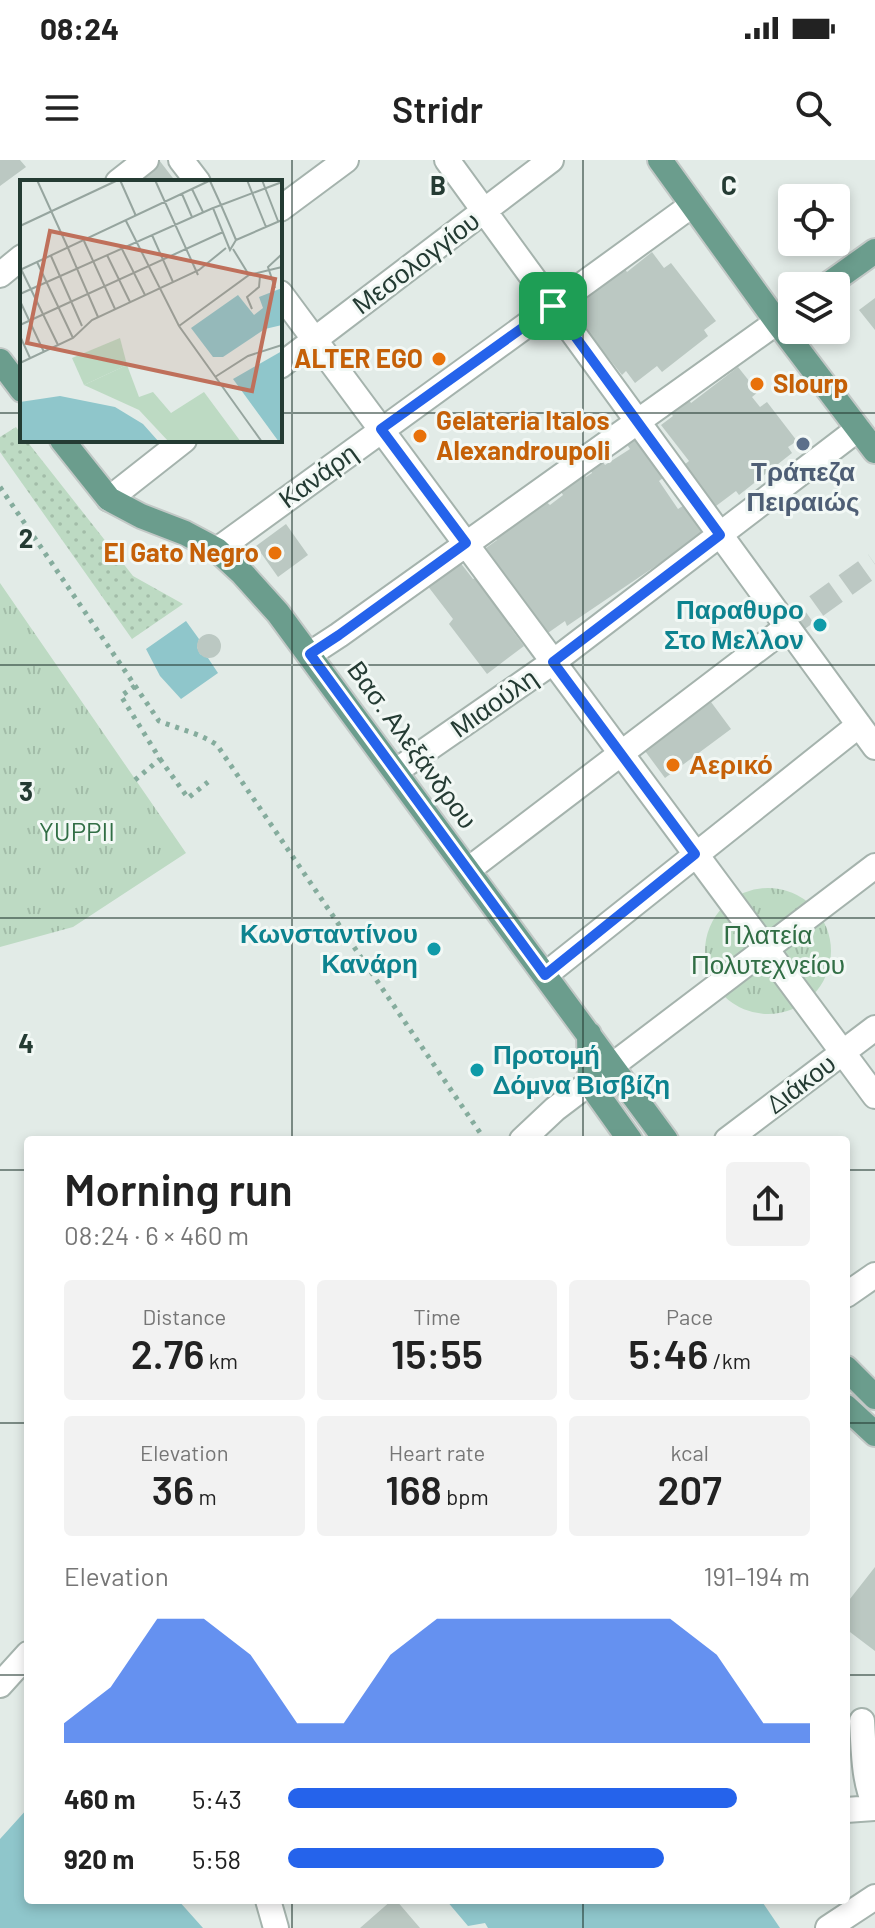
<!DOCTYPE html>
<html lang="en">
<head>
<meta charset="utf-8">
<style>
  :root { --surface:#fff; --page:#f2f2f2; --text:#222; --muted:#767676; --accent:#2563eb }
  body { margin:0; font-family:Barlow,sans-serif; background:var(--page); color:var(--text); height:100vh; display:flex; flex-direction:column; font-size:30px; white-space:nowrap }
  * { box-sizing:border-box; margin:0 }
  p { font-size:26px; color:var(--muted) }
  .icon { flex:none; width:44px; height:44px; fill:none; stroke:currentColor; stroke-width:2; stroke-linecap:round; stroke-linejoin:round }
  .map { position:relative; flex:1; overflow:hidden }
  .details { position:absolute; left:24px; top:976px; width:826px; height:768px; display:flex; flex-direction:column; background:var(--surface); border-radius:8px; box-shadow:0 4px 12px #0003 }
  .details>* { flex:none }
  .buttons { position:absolute; left:778px; top:24px; display:grid; gap:16px }
  .buttons a { display:grid; place-items:center; width:72px; height:72px; border-radius:8px; background:var(--surface); box-shadow:0 4px 12px #0003; font-size:40px }
  .pin { position:absolute; display:grid; place-items:center; width:68px; height:68px; color:#fff; margin:-34px; border-radius:16px; box-shadow:0 4px 12px #0006 }
  .round { display:grid; place-items:center; flex:none; width:84px; height:84px; border-radius:8px; background:var(--page) }
  .summary { display:flex; align-items:center; justify-content:space-between; height:136px; padding:0 40px }
  h1 { font-size:44px; font-weight:600; line-height:60px }
  .stats { display:grid; grid-template-columns:repeat(3,1fr); gap:12px; height:136px; padding:8px 40px }
  .stats div { display:grid; align-content:center; border-radius:8px; background:var(--page); text-align:center }
  .stats b { font-size:40px; font-weight:600 }
  .stats small { font-size:22px; font-weight:400 }
  .stats p { font-size:22px }
  .chart { height:224px; padding:16px 40px }
  .chart p { display:flex; justify-content:space-between }
  .chart svg { width:100%; height:144px; margin-top:8px; fill:var(--accent); opacity:.7 }
  ul { padding:0 40px; list-style:none; font-size:26px }
  li { display:grid; grid-template-columns:128px 96px 1fr; align-items:center; height:60px }
  li i { height:20px; border-radius:10px; background:var(--accent) }
  .status { display:flex; justify-content:space-between; align-items:center; height:56px; padding:0 40px; background:var(--surface); direction:ltr }
  .status svg { height:22px; fill:currentColor }
  header { display:flex; justify-content:space-between; align-items:center; height:104px; padding:0 40px; background:var(--surface); font-size:36px; font-weight:600 }
  .map>svg:first-child { display:block }
  .grass { fill:url(#grass-dots) }
  .park { fill:url(#park-tufts) }
  .water { fill:#8fc6cb }
  .building { fill:#bbc8c2 }
  .lines { fill:none; stroke-linecap:round; stroke-linejoin:round }
  .minor-tunnel { stroke:#bcc8c3; stroke-width:24; stroke-dasharray:24 12; stroke-linecap:butt }
  .minor-casing { stroke:#a5b3ad; stroke-width:28 }
  .major-casing { stroke:#c2c8c6; stroke-width:28 }
  .path { stroke:#85ac9d; stroke-width:5; stroke-dasharray:4 6; stroke-linecap:butt }
  .minor { stroke:#fff; stroke-width:24 }
  .major { stroke:#6b9d8d; stroke-width:24 }
  .route-casing { stroke:#fff; stroke-width:16 }
  .route { stroke:#2563eb; stroke-width:10 }
  .grid { fill:none; stroke:#243b33; stroke-width:2; stroke-opacity:0.55 }
  .food-dot { fill:#e8710a; stroke:#f2f8f5; stroke-width:3 }
  .service-dot { fill:#5c6f8a; stroke:#f2f8f5; stroke-width:3 }
  .culture-dot { fill:#0f9aa8; stroke:#f2f8f5; stroke-width:3 }
  .labels { text-anchor:middle; stroke-width:6; stroke-linejoin:round; paint-order:stroke }
  .street-label { font-size:26px; fill:#243b33; stroke:#f2f8f5 }
  .food-label { font-size:26px; font-weight:bold; fill:#c56008; stroke:#f2f8f5; text-anchor:start }
  .service-label { font-size:26px; font-weight:bold; fill:#4e5e75; stroke:#f2f8f5 }
  .culture-label { font-size:26px; font-weight:bold; fill:#0d838f; stroke:#f2f8f5; text-anchor:end }
  .park-label { font-size:26px; fill:#316e45; stroke:#f2f8f5 }
  .inset-road { fill:none; stroke:#96a59f; stroke-width:2 }
  .view { fill:#bf705b; fill-opacity:0.15; stroke:#bf705b; stroke-width:4 }
  .inset-edge { fill:none; stroke:#243b33; stroke-width:4 }
  .grid-label { font-size:26px; text-anchor:middle; font-weight:bold; fill:#243b33; stroke:#f2f8f5; stroke-width:6; stroke-linejoin:round; paint-order:stroke }
</style>
</head>
<body>
<div class="status"><b>08:24</b><svg viewBox="0 0 49 12"><path d="M0 12V9h3v3zM5 12V6h3v6zM10 12V3h3v9zM15 12V0h3v12zM26 1h20v11H26zM47 4h2v5h-2z"/></svg></div>
<header><svg class="icon" aria-label="menu" viewBox="0 0 24 24"><path d="M4 6h16M4 12h16M4 18h16"/></svg>Stridr<svg class="icon" aria-label="search" viewBox="0 0 24 24"><circle cx="10" cy="10" r="6"/><path d="M15 15l6 6"/></svg></header>
<div class="map">
<svg width="875" height="1768" viewBox="0 0 875 1768">
  <defs>
    <pattern id="grass-dots" width="8" height="8" patternUnits="userSpaceOnUse" patternTransform="scale(2)"><rect width="8" height="8" fill="#bddac3"/><path d="M2 2h.1M6 6h.1" fill="none" stroke="#a2bca8" stroke-width="1.8" stroke-linecap="round"/></pattern>
    <pattern id="park-tufts" width="24" height="20" patternUnits="userSpaceOnUse" patternTransform="scale(2)"><rect width="24" height="20" fill="#bddac3"/><path d="M3 7l-1-3M5 7V3M7 7l1-3M15 17l-1-3M17 17v-4M19 17l1-3" fill="none" stroke="#a2bca8"/></pattern>
  </defs>
  <rect width="100%" height="100%" fill="#e2ebe7"/>
  <!-- grass -->
  <path class="grass" d="M16,267L22,275V280H26L133,416L183,444L132,479L0,292V277Z"/>
  <!-- park -->
  <path class="park" d="M0,423L186,693L73,767L0,787Z
    M705 791a63 63 0 1 1 126 0a63 63 0 1 1-126 0Z"/>
  <!-- water -->
  <path class="water" d="M186,461L199,479L197,487L200,494L208,498L218,513L181,539L160,516L146,489Z
    M28,1648V1740H178L203,1768H0V1679Z
    M446,1740H761L780,1768H488L485,1763L468,1766Z"/>
  <!-- building -->
  <path class="building" d="M0,0H20L26,7L0,26Z
    M157,0H159L176,22H128Z
    M652,92L664,108L671,103L716,161L704,170L708,176L662,212L657,206L635,223L626,211L622,215L572,152L585,143L582,139L623,106L627,112Z
    M875,138V170L859,150Z
    M738,207L758,232L752,237L760,247L767,242L797,281L788,287L792,293L739,335L736,331L716,346L684,305L689,301L661,265L673,256L670,252L688,238L691,243Z
    M635,277L663,318L659,321L678,349L686,344L706,372L567,466L565,461L545,475L486,388L497,380L494,375L544,340L550,345L563,335L559,328L583,312L586,317L592,313L589,307L601,299L605,305L630,289L626,283Z
    M286,364L308,395L278,417L256,386Z
    M459,401L473,419L479,417L514,463L510,467L524,486L487,514L449,464L453,459L427,425Z
    M197 486a12 12 0 1 1 24 0a12 12 0 1 1-24 0Z
    M711,542L731,569L665,618L645,591Z
    M875,1407V1491L846,1469V1444Z
    M392,1740H396L420,1768H360Z"/>
  <g class="lines">
    <!-- minor-tunnel -->
    <path class="minor-tunnel" d="M787,467L875,404"/>
    <!-- minor casing -->
    <g class="minor-casing">
      <path id="minor" d="M181,0L198,22
        M447,0L875,587
        M118,22L146,0
        M280,49L346,0
        M0,115L22,97
        M280,133L875,936
        M280,206L551,0
        M109,339L184,280
        M217,390L692,45
        M310,494L339,475L777,162
        M396,611L553,502L858,269
        M468,710L787,467
        M545,815L859,565
        M522,980L555,949L875,706
        M727,980L875,868
        M846,1135L875,1115
        M0,1525L28,1494
        M862,1561C864,1589 863,1619 875,1645
        M846,1650L875,1648
        M268,1740L276,1768
        M828,1768L875,1737"/>
    </g>
    <!-- major casing -->
    <g class="major-casing">
      <path id="major" d="M660,0L777,162L875,291
        M826,126L875,91
        M0,201L22,230
        M62,280L109,339L141,356L185,373L217,390L242,413L278,453L666,980
        M589,874L590,924L630,980
        M846,1208L875,1237
        M846,1247L875,1274"/>
    </g>
    <!-- path -->
    <path class="path" d="M0,327L159,561C179,569 199,573 217,585L485,980
      M160,599L188,638L208,622
      M135,620L160,599L121,536L135,526"/>
    <!-- minor -->
    <use href="#minor" class="minor"/>
    <!-- major -->
    <use href="#major" class="major"/>
  </g>
  <g class="lines">
    <!-- route casing -->
    <g class="route-casing">
      <path id="route" d="M553,146L720,375L553,502L695,694L545,815L310,494L339,475L466,383L381,269Z"/>
    </g>
    <!-- route -->
    <use href="#route" class="route"/>
  </g>
  <!-- grid -->
  <path class="grid" d="M292,0V980M583,0V980M0,253H22M280,253H875M0,505H875M0,758H875M0,1010H28M846,1010H875M0,1263H28M846,1263H875M0,1515H28M846,1515H875M292,1740V1768M583,1740V1768"/>
  <!-- markers -->
  <g class="food-dot">
    <circle cx="439" cy="199" r="8"/>
    <circle cx="757" cy="224" r="8"/>
    <circle cx="420" cy="276" r="8"/>
    <circle cx="275" cy="393" r="8"/>
    <circle cx="673" cy="605" r="8"/>
  </g>
  <circle class="service-dot" cx="803" cy="284" r="8"/>
  <g class="culture-dot">
    <circle cx="820" cy="465" r="8"/>
    <circle cx="434" cy="789" r="8"/>
    <circle cx="477" cy="910" r="8"/>
  </g>
  <g class="labels">
    <!-- street labels -->
    <g class="street-label">
      <text transform="translate(416 103) rotate(-37)" y="9">Μεσολογγίου</text>
      <text transform="translate(318 316) rotate(-36)" y="9">Κανάρη</text>
      <text transform="translate(494 543) rotate(-35)" y="9">Μιαούλη</text>
      <text transform="translate(412 585) rotate(54)" y="9">Βασ. Αλεξάνδρου</text>
      <text transform="translate(801 924) rotate(-37)" y="9">Διάκου</text>
    </g>
    <!-- food labels -->
    <g class="food-label">
      <text x="423" y="208" text-anchor="end">ALTER EGO</text>
      <text x="773" y="233">Slourp</text>
      <text x="436" y="270">Gelateria Italos<tspan x="436" dy="30">Alexandroupoli</tspan></text>
      <text x="259" y="402" text-anchor="end">El Gato Negro</text>
      <text x="689" y="614">Αερικό</text>
    </g>
    <!-- service labels -->
    <g class="service-label">
      <text x="803" y="321">Τράπεζα<tspan x="803" dy="30">Πειραιώς</tspan></text>
    </g>
    <!-- culture labels -->
    <g class="culture-label">
      <text x="804" y="459">Παραθυρο<tspan x="804" dy="30">Στο Μελλον</tspan></text>
      <text x="418" y="783">Κωνσταντίνου<tspan x="418" dy="30">Κανάρη</tspan></text>
      <text x="493" y="904" text-anchor="start">Προτομή<tspan x="493" dy="30">Δόμνα Βισβίζη</tspan></text>
    </g>
    <!-- park labels -->
    <g class="park-label">
      <text x="77" y="681">YUPPII</text>
      <text x="768" y="784">Πλατεία<tspan x="768" dy="30">Πολυτεχνείου</tspan></text>
    </g>
  </g>
  <!-- overview -->
  <g transform="translate(20 20)">
    <rect width="262" height="262" fill="#e2ebe7"/>
    <path d="M107,185L119,217L133,212L151,233L184,212L221,262H149L119,230L64,205Z" fill="#bddac3"/>
    <path d="M100,158L107,185L64,205L52,178Z" fill="#bddac3"/>
    <path d="M262,108V145L245,149L203,177H193L171,148L218,115L234,135L243,128L239,117ZM262,171V262H259L213,199ZM40,216L95,227L123,244L139,262H0V222Z" fill="#8fc6cb"/>
    <path class="inset-road" d="M17,0L48,68M100,0L116,36M135,0L178,95M227,0L246,47M242,0L258,41M190,1L201,25L211,48L216,60L210,70L193,28L201,25M172,9L183,32M162,14L172,37M201,25L262,2M106,41L159,146L242,262M0,46L98,0M132,55L153,102M216,60L262,40M64,61L95,129M48,68L78,137M102,69L125,115M213,69L229,95M87,75L110,122M31,76L62,146M17,82L53,158M1,89L38,165M0,90L191,0M255,108L248,87L262,74M0,114L193,28M0,121L24,172M232,129L227,117L239,107L240,96M0,145L203,52M159,146L229,95L262,87M0,156L10,178M0,183L53,158L72,140L179,90L206,68M195,197L228,176L262,165"/>
    <path class="view" d="M30,51L255,99L232,211L7,163Z"/>
    <rect width="262" height="262" class="inset-edge"/>
  </g>
  <g class="grid-label">
    <text x="438" y="35">B</text>
    <text x="729" y="35">C</text>
    <text x="26" y="388">2</text>
    <text x="26" y="641">3</text>
    <text x="26" y="893">4</text>
  </g>
</svg>
<div class="buttons">
<a><svg class="icon" aria-label="locate" viewBox="0 0 24 24"><circle cx="12" cy="12" r="6"/><path d="M12 2v4M12 18v4M2 12h4M18 12h4"/></svg></a>
<a><svg class="icon" aria-label="layers" viewBox="0 0 24 24"><path d="M12 4l9 5-9 5-9-5zM3 14l9 5 9-5"/></svg></a>
</div>
<div class="pin" style="left:553px;top:146px;background:#1e9e55"><svg class="icon" aria-label="arrive" viewBox="0 0 24 24"><path d="M6 21V4h12l-3 4 3 4H6"/></svg></div>
<section class="details">
<div class="summary"><div><h1>Morning run</h1><p>08:24 · 6 × 460 m</p></div><a class="round"><svg class="icon" aria-label="share" viewBox="0 0 24 24"><path d="M12 15V3M7 8l5-5 5 5M5 13v7h14v-7"/></svg></a></div>
<div class="stats">
<div><p>Distance</p><b>2.76<small> km</small></b></div>
<div><p>Time</p><b>15:55</b></div>
<div><p>Pace</p><b>5:46<small> /km</small></b></div>
</div>
<div class="stats">
<div><p>Elevation</p><b>36<small> m</small></b></div>
<div><p>Heart rate</p><b>168<small> bpm</small></b></div>
<div><p>kcal</p><b>207</b></div>
</div>
<div class="chart"><p><span>Elevation</span>191–194 m</p>
<svg viewBox="0 0 160 44" preserveAspectRatio="none"><path d="M0 44V38L10 27L20 6L30 6L40 17L50 38L60 38L70 17L80 6L90 6L100 6L110 6L120 6L130 6L140 17L150 38L160 38V44z"/></svg>
</div>
<ul>
<li><b>460 m</b>5:43<i style="width:86%"></i></li>
<li><b>920 m</b>5:58<i style="width:72%"></i></li>
</ul>
</section>
</div>
</body>
</html>
